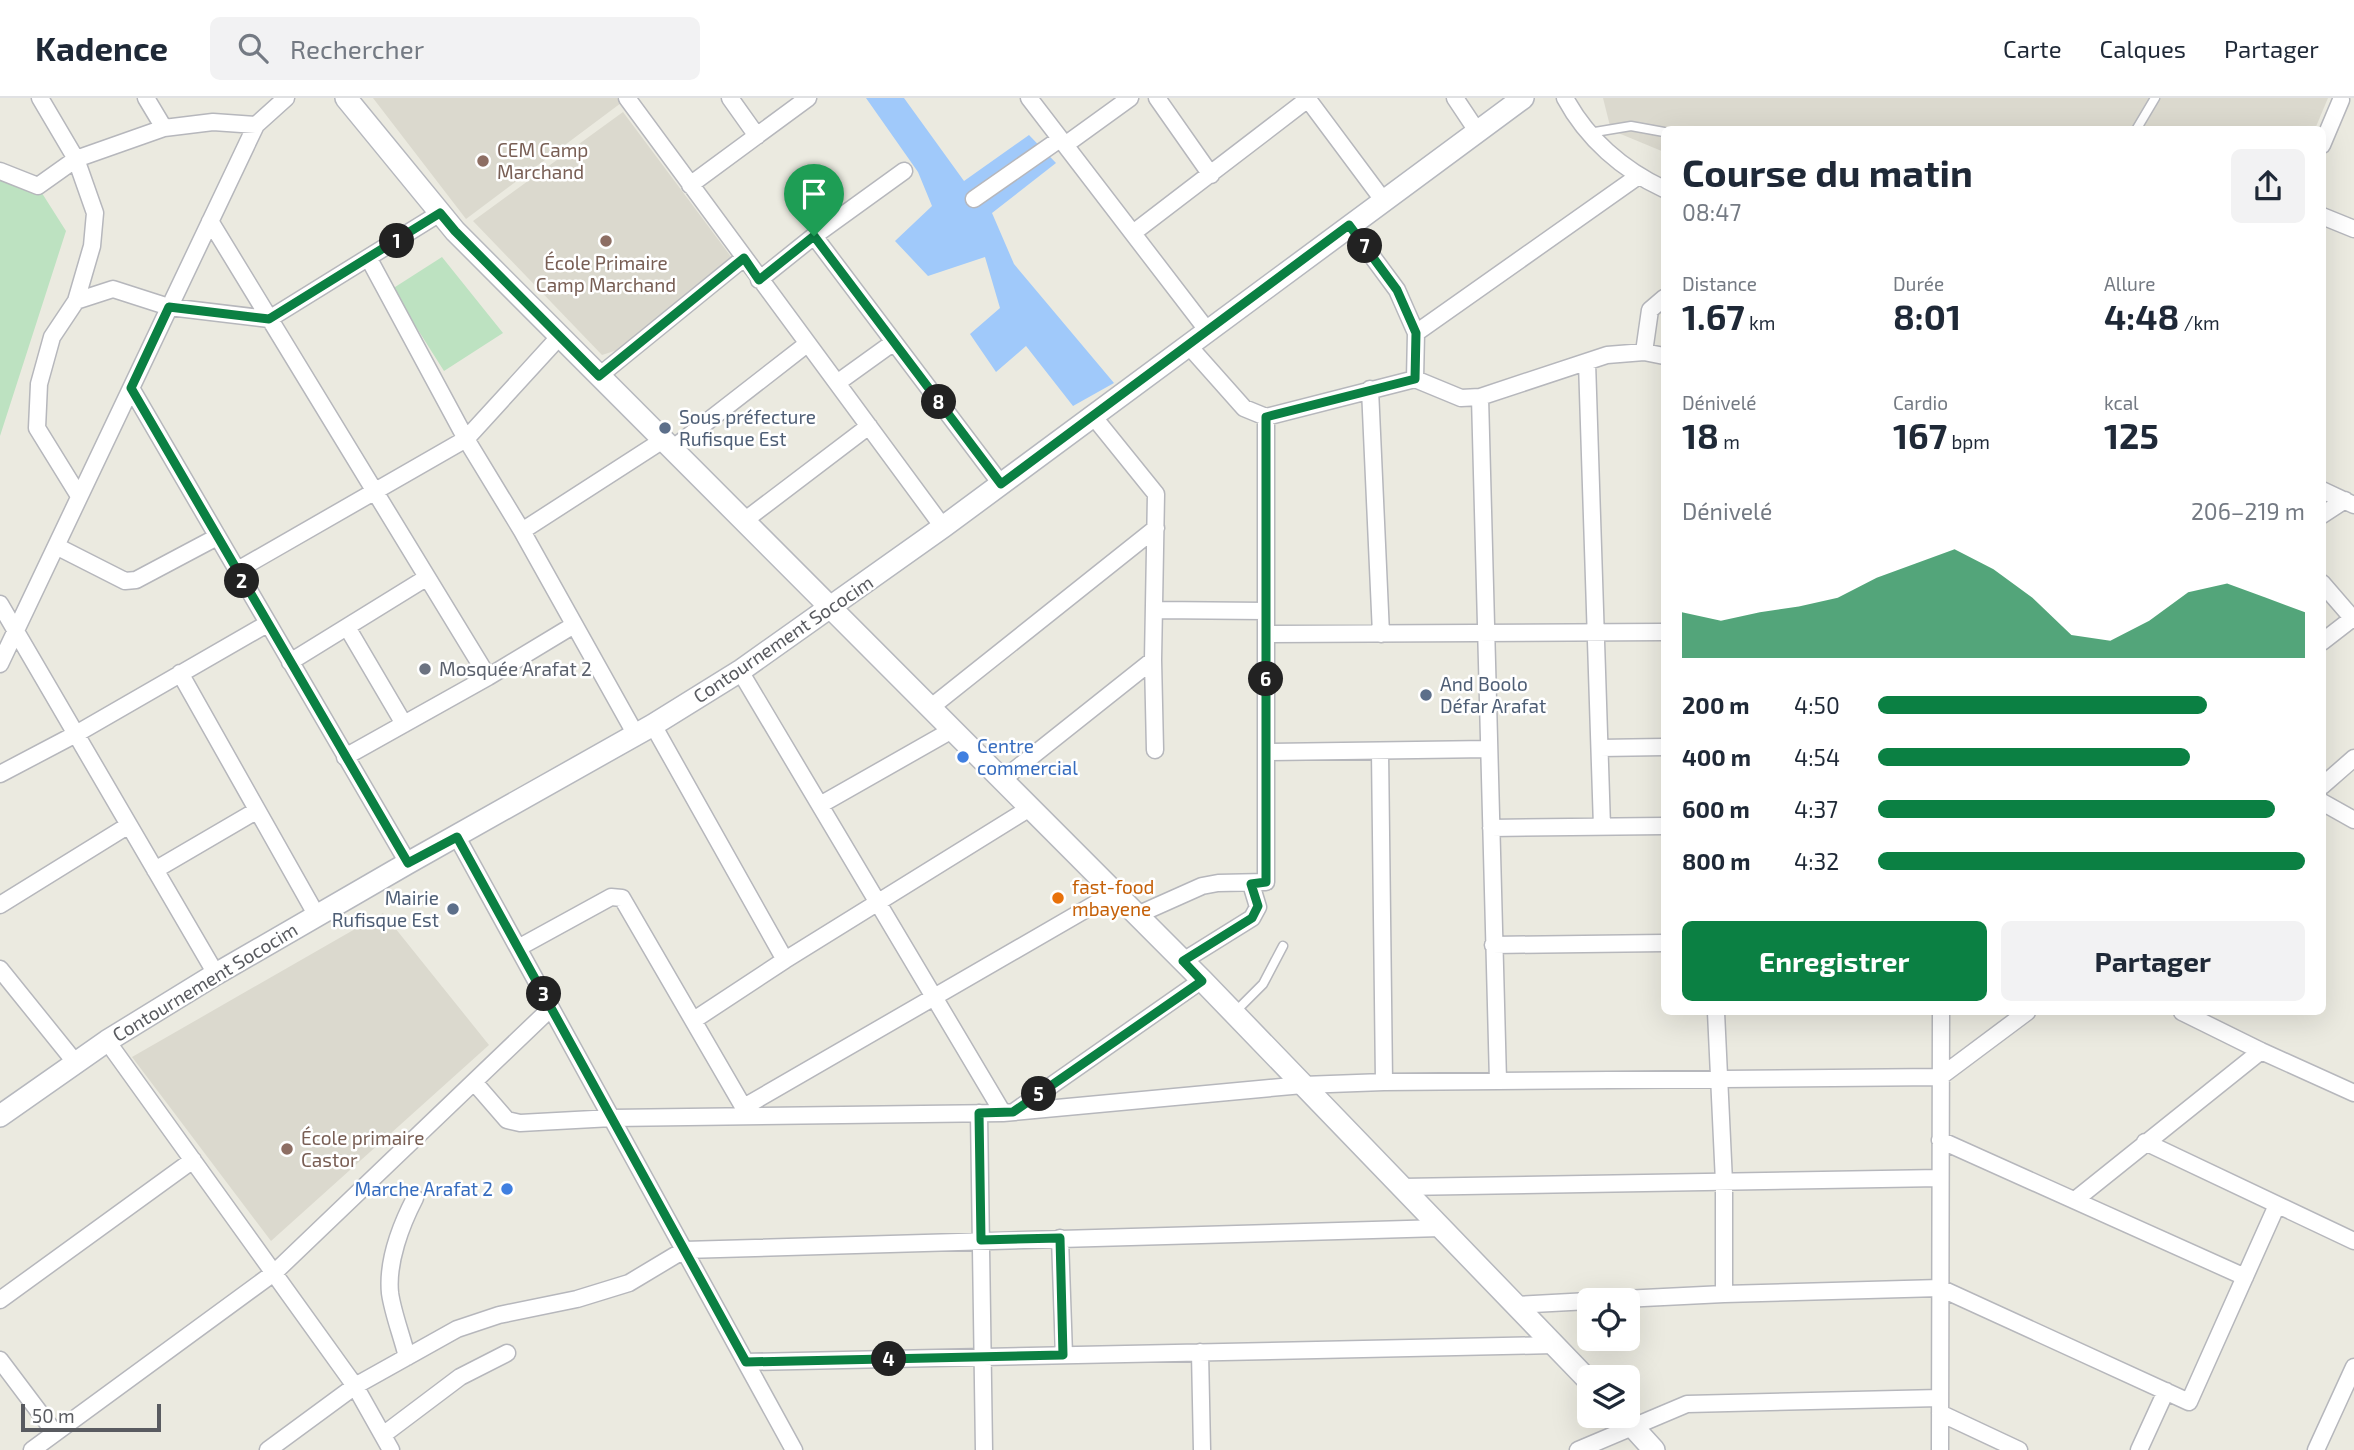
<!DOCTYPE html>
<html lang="fr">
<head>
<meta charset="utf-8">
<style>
  :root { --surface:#fff; --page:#f2f2f3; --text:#1f2937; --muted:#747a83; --line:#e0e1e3; --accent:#0b8043 }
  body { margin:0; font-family:"Exo 2",sans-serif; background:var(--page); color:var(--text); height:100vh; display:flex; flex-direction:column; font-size:26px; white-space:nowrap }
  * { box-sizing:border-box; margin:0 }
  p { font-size:23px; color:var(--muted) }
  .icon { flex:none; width:38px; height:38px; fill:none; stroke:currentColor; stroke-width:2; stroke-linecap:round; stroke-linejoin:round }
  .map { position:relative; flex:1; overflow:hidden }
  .drawer { position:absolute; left:1661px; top:28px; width:665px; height:889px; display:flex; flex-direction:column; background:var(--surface); border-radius:10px; box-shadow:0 7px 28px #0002 }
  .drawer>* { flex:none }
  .tools { position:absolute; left:1577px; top:1190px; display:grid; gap:14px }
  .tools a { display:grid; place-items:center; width:63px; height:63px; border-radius:10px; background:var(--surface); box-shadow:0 7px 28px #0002; font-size:35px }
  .scale { position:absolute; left:21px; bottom:18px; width:140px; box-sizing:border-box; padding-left:7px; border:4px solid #595b60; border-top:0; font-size:19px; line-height:24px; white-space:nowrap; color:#595b60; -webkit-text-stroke:5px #fff; paint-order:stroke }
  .pin { position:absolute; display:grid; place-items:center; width:60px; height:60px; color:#fff; margin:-72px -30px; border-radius:50% 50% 50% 0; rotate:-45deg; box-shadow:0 0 7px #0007 }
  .pin .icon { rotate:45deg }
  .km { position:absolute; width:35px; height:35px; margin:-18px; border-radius:50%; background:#222; color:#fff; font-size:19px; line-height:35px; text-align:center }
  .round { display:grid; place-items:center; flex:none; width:74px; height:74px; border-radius:10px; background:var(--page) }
  .headline { display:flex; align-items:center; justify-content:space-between; height:119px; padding:0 21px }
  h1 { font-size:38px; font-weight:700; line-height:52px }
  .stats { display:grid; grid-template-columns:repeat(3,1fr); gap:10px; height:119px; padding:7px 21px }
  .stats div { display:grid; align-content:center }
  .stats b { font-size:35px; font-weight:700 }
  .stats small { font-size:19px; font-weight:400 }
  .stats p { font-size:19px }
  .chart { height:196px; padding:14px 21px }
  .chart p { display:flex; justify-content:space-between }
  .chart svg { width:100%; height:126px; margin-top:7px; fill:var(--accent); opacity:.7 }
  .primary-button { display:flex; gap:14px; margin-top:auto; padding:14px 21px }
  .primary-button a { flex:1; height:80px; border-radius:10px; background:var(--accent); color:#fff; font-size:28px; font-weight:700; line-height:80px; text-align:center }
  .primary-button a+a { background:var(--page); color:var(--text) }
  ul { padding:0 21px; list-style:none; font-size:23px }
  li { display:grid; grid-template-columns:112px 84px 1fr; align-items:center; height:52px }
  li i { height:18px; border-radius:9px; background:var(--accent) }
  header { display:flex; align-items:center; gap:42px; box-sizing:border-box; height:98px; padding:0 35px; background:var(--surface); border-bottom:2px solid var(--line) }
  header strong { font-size:33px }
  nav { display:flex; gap:38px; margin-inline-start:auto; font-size:24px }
  .search { width:490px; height:63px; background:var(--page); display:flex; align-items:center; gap:18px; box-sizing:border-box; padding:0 24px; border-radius:10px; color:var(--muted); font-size:26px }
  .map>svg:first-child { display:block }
  .education { fill:#dbd9ce }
  .green { fill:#bde2c1 }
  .water { fill:#a0c9fa }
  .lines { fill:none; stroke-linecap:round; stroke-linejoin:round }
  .lane-casing { stroke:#b6b7bc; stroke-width:11 }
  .street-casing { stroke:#b6b7bc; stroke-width:19 }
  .secondary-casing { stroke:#b6b8be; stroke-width:24 }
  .lane { stroke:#fff; stroke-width:8 }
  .street { stroke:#fff; stroke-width:16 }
  .secondary { stroke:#fff; stroke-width:21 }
  .route-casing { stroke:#fff; stroke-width:14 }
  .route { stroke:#0b8043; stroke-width:9 }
  .education-dot { fill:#8d6e63; stroke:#fff; stroke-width:2.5 }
  .service-dot { fill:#5c6f8a; stroke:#fff; stroke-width:2.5 }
  .worship-dot { fill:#6b7280; stroke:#fff; stroke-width:2.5 }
  .shop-dot { fill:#3f7fe0; stroke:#fff; stroke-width:2.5 }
  .food-dot { fill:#e8710a; stroke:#fff; stroke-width:2.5 }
  .labels { text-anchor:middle; stroke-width:5; stroke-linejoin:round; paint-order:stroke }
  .education-label { font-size:19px; fill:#785e54; stroke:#fff; text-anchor:start }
  .service-label { font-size:19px; fill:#4e5e75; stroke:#fff; text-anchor:start }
  .street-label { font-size:19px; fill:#595b60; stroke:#fff }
  .worship-label { font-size:19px; fill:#5b616d; stroke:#fff; text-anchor:start }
  .shop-label { font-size:19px; fill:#366cbe; stroke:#fff; text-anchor:start }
  .food-label { font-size:19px; fill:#c56008; stroke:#fff; text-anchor:start }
</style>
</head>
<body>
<header>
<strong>Kadence</strong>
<div class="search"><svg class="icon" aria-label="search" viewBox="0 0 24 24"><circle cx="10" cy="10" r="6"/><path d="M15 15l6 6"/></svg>Rechercher</div>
<nav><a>Carte</a><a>Calques</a><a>Partager</a></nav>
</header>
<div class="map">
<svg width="2354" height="1352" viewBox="0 0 2354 1352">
  <rect width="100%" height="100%" fill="#ebeae0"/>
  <!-- education -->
  <path class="education" d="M373,0H617L621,5L466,121Z
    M1603,0H2328L2315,31L1664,32V54L1611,32Z
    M623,14L735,164L639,245L602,257L473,123Z
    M383,815L489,947L271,1143L132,959Z"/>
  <!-- green -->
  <path class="green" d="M0,74L40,92L66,133L0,338Z
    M442,159L503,235L444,273L392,191Z"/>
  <!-- water -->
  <path class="water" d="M866,0H904L964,83L1029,37L1056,65L992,115L1014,166L1114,285L1073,308L1026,248L996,274L970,236L1000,210L985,159L928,178L895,143L932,108L918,74Z"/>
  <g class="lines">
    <!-- lane casing -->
    <g class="lane-casing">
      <path id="lane" d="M2136,32L2155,0
        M1589,35L1631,28L1664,34
        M1236,913L1263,886L1283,848"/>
    </g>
    <!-- street casing -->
    <g class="street-casing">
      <path id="street" d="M40,0L76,61L95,115L92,148L76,203L52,239L39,286L37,330L79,398
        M146,0L164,30
        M627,0L943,429
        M730,0L757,38
        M1029,0L1207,232
        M1157,0L1211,77
        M1307,0L1383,102
        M1455,0L1477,33
        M1565,0C1587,41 1623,72 1664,91
        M1065,47L1130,0
        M2322,47L2341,2
        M0,73L38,88L76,61L164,30L213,24L256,27
        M690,87L808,0
        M974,101L1060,41
        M2322,118L2354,131
        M210,123L488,579
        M1349,127L1397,192L1416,235L1415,281
        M1133,135L1308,1
        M814,138L1001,386
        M369,161L466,341L522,433L636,637
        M759,182L814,138L904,73
        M76,203L113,191L169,209L269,221L440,115
        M1416,235L1637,79
        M1188,247L1244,310L1266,319L1415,281L1461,300L1480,299L1607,257L1644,254L1664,258
        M1644,254L1650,212L1664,200
        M1587,264L1602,729
        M599,278L744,160
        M837,285L894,244
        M131,290L408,765
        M1370,291L1381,536
        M1480,299L1498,983
        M1093,318L1156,396L1153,562L1155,652
        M672,351L807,246
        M2322,392L2354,407
        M2322,417L2345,402
        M744,423L869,328
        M522,433L663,342
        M56,448L125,483L136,482L217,439
        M236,473L466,341L560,238
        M2322,485L2354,522
        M0,506L216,876
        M1154,512L1266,513
        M347,529L404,626
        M1266,536L1664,534
        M2322,544L2353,520
        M290,564L426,480
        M0,566L256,27L286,0
        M740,573L1003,1015
        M180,575L317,818
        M930,610L1156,430
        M653,627L785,862
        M1600,650L1664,649
        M1380,653L1384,984
        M1266,654L1489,651
        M345,659L488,579L574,527
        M0,676L76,636L267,526
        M1002,682L1153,562
        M2322,688L2354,660
        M2322,704L2354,722
        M820,707L952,632
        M1491,730L1664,728
        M457,739L794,1352
        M155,772L256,713
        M0,807L129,727
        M1137,817L1202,788L1218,785L1266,784V319
        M1493,847L1664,845
        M518,850L611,799L622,800L748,1017
        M1183,863L1252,820L1258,809L1251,786
        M0,871L75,964
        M1716,914L1724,1084V1196
        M2182,914L2261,953L2354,995
        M694,922L785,862L1030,710
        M107,943L355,1288L391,1352
        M474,984L507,1022L520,1025L612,1020L1003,1015L1303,987L1384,984L1940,979L2027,914
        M744,1009L1114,795
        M1015,1013L1202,882
        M979,1015L984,1352
        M1940,1042L2245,1179
        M2145,1044L2354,1143
        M1402,1089L1940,1080
        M2075,1102L2261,953
        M1060,1140L1064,1257
        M0,1202L193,1062
        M1603,1202L1724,1196L1940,1190L2189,1304L2277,1107
        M1516,1207L1589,1203
        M1200,1254L1202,1352
        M407,1259C402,1238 393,1216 390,1195C387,1164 401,1127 415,1100
        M0,1262L55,1335
        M746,1264L1554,1247
        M1940,1315L2019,1352
        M383,1337L460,1279L507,1255
        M32,1352L275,1174L551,910
        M268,1352L355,1288L457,1231L499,1217L577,1201L629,1185L684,1152L1441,1130
        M1578,1352L1687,1306L1940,1300
        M1940,1352L1941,914
        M2139,1352L2166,1293
        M2316,1352L2354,1269"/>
    </g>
    <!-- secondary casing -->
    <g class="secondary-casing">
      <path id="secondary" d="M346,0L455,133L1202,882L1589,1283
        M0,1018L107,943L216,876L408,765L653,627L740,573L943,429L1523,0
        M1623,1318L1654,1352"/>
    </g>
    <!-- lane -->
    <use href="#lane" class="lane"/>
    <!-- street -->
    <use href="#street" class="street"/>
    <!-- secondary -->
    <use href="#secondary" class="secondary"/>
  </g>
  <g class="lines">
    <!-- route casing -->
    <g class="route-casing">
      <path id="route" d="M440,115L455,133L599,278L744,160L759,182L814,138L1001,386L1349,127L1397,192L1416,235L1415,281L1266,319V784L1251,786L1258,808L1252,820L1183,863L1202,883L1013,1014L979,1015L981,1142L1060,1140L1063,1257L746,1264L457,739L408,765L131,290L169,209L269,221Z"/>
    </g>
    <!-- route -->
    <use href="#route" class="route"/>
  </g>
  <!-- markers -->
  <g class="education-dot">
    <circle cx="483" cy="63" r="7"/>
    <circle cx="606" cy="143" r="7"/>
    <circle cx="287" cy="1051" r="7"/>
  </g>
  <g class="service-dot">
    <circle cx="665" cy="330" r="7"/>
    <circle cx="1426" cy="597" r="7"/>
    <circle cx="453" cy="811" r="7"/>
  </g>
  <circle class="worship-dot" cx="425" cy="571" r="7"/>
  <g class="shop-dot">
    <circle cx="963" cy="659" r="7"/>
    <circle cx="507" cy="1091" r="7"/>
  </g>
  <circle class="food-dot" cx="1058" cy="800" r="7"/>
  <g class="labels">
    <!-- education labels -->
    <g class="education-label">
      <text x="497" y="59">CEM Camp<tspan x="497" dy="22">Marchand</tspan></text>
      <text x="606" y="172" text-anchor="middle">École Primaire<tspan x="606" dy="22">Camp Marchand</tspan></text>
      <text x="301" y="1047">École primaire<tspan x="301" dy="22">Castor</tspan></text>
    </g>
    <!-- service labels -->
    <g class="service-label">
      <text x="679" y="326">Sous préfecture<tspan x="679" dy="22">Rufisque Est</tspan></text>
      <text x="1440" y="593">And Boolo<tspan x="1440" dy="22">Défar Arafat</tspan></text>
      <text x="439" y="807" text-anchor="end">Mairie<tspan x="439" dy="22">Rufisque Est</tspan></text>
    </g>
    <!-- street labels -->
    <g class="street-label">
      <text transform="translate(783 541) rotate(-34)" y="7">Contournement Sococim</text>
      <text transform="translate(205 884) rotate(-31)" y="7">Contournement Sococim</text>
    </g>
    <!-- worship labels -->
    <g class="worship-label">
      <text x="439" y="578">Mosquée Arafat 2</text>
    </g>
    <!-- shop labels -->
    <g class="shop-label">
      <text x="977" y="655">Centre<tspan x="977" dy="22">commercial</tspan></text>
      <text x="493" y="1098" text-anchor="end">Marche Arafat 2</text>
    </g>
    <!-- food labels -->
    <g class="food-label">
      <text x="1072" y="796">fast-food<tspan x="1072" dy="22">mbayene</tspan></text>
    </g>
  </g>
</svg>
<div class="tools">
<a><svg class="icon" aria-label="locate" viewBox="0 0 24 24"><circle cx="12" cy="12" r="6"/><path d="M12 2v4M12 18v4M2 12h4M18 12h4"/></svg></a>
<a><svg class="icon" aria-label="layers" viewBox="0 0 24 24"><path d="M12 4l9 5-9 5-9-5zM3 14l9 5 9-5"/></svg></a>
</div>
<div class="scale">50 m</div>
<div class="pin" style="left:814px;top:138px;background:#1e9e55"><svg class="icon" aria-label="arrive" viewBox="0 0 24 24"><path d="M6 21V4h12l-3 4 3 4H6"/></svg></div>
<b class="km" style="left:397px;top:143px">1</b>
<b class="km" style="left:242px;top:483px">2</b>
<b class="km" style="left:544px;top:896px">3</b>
<b class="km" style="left:889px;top:1261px">4</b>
<b class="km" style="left:1039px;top:996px">5</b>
<b class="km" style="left:1266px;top:581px">6</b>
<b class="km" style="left:1365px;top:148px">7</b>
<b class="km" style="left:939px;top:304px">8</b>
<section class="drawer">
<div class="headline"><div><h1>Course du matin</h1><p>08:47</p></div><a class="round"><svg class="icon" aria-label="share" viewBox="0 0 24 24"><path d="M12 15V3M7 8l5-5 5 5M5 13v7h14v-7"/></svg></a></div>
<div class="stats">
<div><p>Distance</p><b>1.67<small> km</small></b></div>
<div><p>Durée</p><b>8:01</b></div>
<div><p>Allure</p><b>4:48<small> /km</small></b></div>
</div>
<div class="stats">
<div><p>Dénivelé</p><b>18<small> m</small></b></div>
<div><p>Cardio</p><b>167<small> bpm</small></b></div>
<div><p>kcal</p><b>125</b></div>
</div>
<div class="chart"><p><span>Dénivelé</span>206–219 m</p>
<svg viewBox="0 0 160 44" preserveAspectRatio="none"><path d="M0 44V28L10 31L20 28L30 26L40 23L50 16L60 11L70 6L80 13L90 23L100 36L110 38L120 31L130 21L140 18L150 23L160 28V44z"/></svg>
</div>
<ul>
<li><b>200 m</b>4:50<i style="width:77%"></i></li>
<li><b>400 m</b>4:54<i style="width:73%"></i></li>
<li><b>600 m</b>4:37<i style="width:93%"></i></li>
<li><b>800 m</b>4:32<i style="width:100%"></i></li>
</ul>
<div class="primary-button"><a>Enregistrer</a><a>Partager</a></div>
</section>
</div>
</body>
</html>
